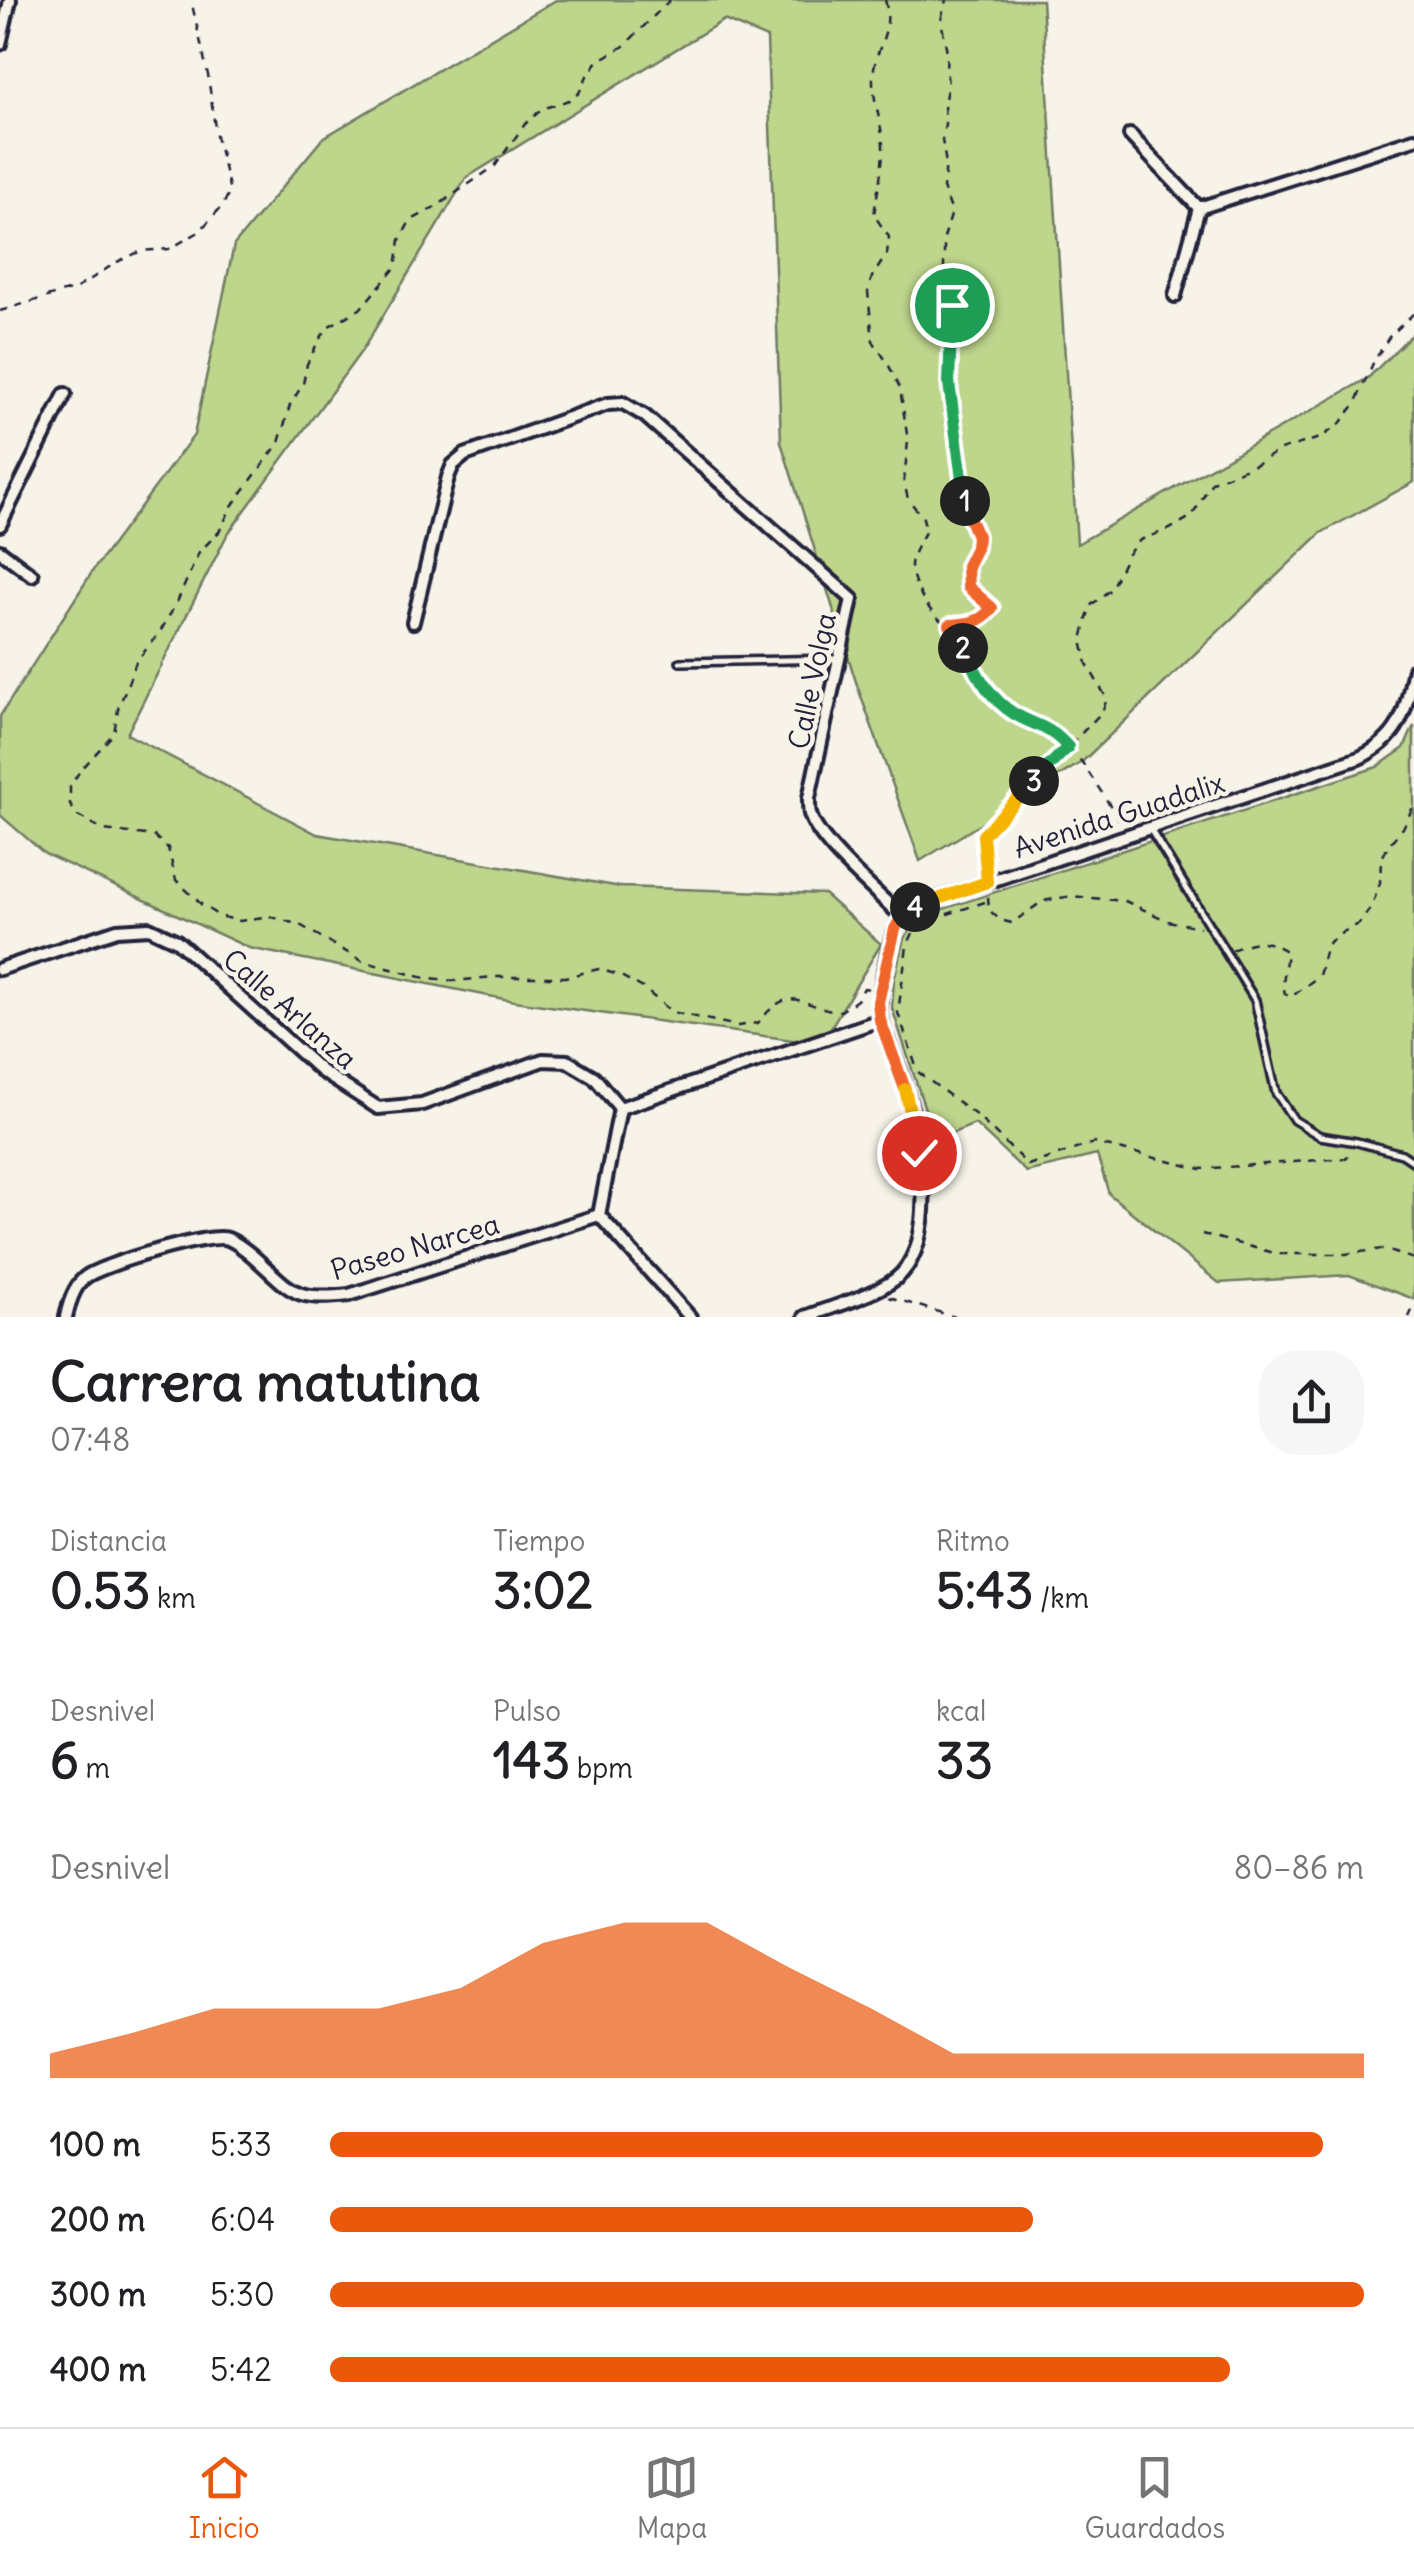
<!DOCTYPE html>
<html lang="es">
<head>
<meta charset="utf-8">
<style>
  :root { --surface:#fff; --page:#f6f6f6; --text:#202124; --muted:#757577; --line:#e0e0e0; --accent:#ea580c }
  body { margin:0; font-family:Delius,sans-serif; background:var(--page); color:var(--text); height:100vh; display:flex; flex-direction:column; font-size:38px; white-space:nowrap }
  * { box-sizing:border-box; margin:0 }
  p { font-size:32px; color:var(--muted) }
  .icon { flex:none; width:55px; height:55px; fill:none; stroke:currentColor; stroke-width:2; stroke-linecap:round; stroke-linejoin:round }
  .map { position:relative; height:1317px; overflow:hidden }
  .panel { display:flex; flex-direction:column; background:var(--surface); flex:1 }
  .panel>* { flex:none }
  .pin { position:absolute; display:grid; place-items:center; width:85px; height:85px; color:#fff; margin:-42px; border:5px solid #fff; border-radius:50%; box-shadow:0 2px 10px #0007 }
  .km { position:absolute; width:50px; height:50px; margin:-25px; border-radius:50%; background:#222; color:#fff; font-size:28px; line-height:50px; text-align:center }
  .round { display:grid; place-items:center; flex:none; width:105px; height:105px; border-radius:40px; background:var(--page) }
  .head { display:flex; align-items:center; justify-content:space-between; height:170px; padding:0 50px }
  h1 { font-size:55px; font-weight:700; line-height:75px }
  .figures { display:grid; grid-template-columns:repeat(3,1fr); gap:15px; height:170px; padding:10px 50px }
  .figures div { display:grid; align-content:center }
  .figures b { font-size:50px; font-weight:700 }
  .figures small { font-size:28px; font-weight:400 }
  .figures p { font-size:28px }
  .chart { height:280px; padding:20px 50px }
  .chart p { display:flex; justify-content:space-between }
  .chart svg { width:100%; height:180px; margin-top:10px; fill:var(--accent); opacity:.7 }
  ul { padding:0 50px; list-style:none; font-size:32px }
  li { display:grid; grid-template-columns:160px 120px 1fr; align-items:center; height:75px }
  li i { height:25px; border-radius:12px; background:var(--accent) }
  .dock { display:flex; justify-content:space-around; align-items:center; height:140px; border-top:2px solid var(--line); background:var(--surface); font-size:28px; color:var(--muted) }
  .dock a { display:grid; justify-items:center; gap:5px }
  .dock .on { color:var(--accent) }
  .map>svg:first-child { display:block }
  .green { fill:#bed58c; stroke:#707c64; stroke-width:2.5 }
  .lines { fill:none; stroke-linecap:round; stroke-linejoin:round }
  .service-casing { stroke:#22223b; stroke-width:12 }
  .minor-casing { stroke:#22223b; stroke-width:18 }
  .path { stroke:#22223b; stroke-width:2.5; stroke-dasharray:8 8; stroke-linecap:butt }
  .service { stroke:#f7f3e8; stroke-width:5 }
  .minor { stroke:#f7f3e8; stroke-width:10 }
  .split-1-casing { stroke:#fff; stroke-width:20 }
  .split-2-casing { stroke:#fff; stroke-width:20 }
  .split-3-casing { stroke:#fff; stroke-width:20 }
  .split-4-casing { stroke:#fff; stroke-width:20 }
  .split-5-casing { stroke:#fff; stroke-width:20 }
  .split-6-casing { stroke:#fff; stroke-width:20 }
  .split-1 { stroke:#22a559; stroke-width:12 }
  .split-2 { stroke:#f0652b; stroke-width:12 }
  .split-3 { stroke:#22a559; stroke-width:12 }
  .split-4 { stroke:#f5b400; stroke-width:12 }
  .split-5 { stroke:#f0652b; stroke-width:12 }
  .split-6 { stroke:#f5b400; stroke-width:12 }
  .labels { text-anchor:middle; stroke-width:9; stroke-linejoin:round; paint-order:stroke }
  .street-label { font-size:28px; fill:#22223b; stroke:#f7f3e8 }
</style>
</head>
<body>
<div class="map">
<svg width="1414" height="1317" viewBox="0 0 1414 1317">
  <rect width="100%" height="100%" fill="#f7f3e8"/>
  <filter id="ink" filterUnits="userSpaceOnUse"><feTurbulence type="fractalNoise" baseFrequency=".01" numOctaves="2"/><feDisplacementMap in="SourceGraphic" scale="20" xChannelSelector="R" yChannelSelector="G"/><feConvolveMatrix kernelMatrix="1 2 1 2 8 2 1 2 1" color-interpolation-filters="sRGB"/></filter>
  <g filter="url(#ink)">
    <!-- green -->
    <path class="green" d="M556,0H1042L1077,544L1368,378L1414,332V482L1321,533L1082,762L920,861L857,685L781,442L767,38L724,20L466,178L363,349L227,535L127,734L317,834L621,887L824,894L881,944L821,1044L514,1001L249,948L45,854L0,815V716L94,569L194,435L234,245L323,138Z
      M1414,726V1299L1349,1275L1219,1283L1109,1194L1097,1155L1026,1172L975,1124L935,1140L892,1008L894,980L904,938L922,916L1377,767L1404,748Z"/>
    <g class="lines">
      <!-- service casing -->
      <g class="service-casing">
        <path id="service" d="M680,662L836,659
          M1150,829L1255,1000L1276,1093L1294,1120L1320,1136L1357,1142L1402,1154L1414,1162"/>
      </g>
      <!-- minor casing -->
      <g class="minor-casing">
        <path id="minor" d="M0,44L10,0
          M1130,135L1199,208L1414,139
          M1175,296L1199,208
          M0,525L65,394
          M0,551L32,575
          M413,622L448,477L453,465L465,455L608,404L623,403L645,416L852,599L809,798C809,802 809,811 810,814C817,842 880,895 902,917
          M0,969L117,930L149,928L177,941L321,1071L378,1108L422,1104L543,1060L567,1061L594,1077L620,1108
          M620,1108L880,1020
          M599,1215L690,1317
          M599,1215L620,1108
          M66,1317C69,1303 75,1284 87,1276C104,1264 211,1232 228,1239C238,1243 246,1250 254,1257C293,1292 293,1301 349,1295L599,1215
          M805,1317C831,1307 884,1293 902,1273C940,1229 919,1130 903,1080C896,1058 884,1037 880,1015C877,998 890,932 901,919C905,913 913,909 919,905L1359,758C1402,737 1405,712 1414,669"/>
      </g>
      <!-- path -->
      <path class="path" d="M670,0L624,46L598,61L587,76L579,93L569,100L542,109L525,124L495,166L437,206L410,221L400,240L396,267L360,309L329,326L319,340L307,364L303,384L290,405L279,443L232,506L219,532L199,552L178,600L160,632L136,662L118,709L114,733L80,771L70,786V805L78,816L104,830L154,836L168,848L176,880L202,905L219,916L240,921L269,916L300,925L362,961L421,977L456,981L492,977H565L599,969L621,976L643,988L672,1012L738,1026L758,1023C793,980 798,1008 841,1011L857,1000L864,988L870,989
        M885,0C894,31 875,47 873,76C872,98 882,122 883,146C883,170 877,192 874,215L889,237L887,254L872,277L868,292L873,341L887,362L900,388L908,441L904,482L908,499L923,518L926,530C921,541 911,553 911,566C912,583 928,612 942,621C958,631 982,622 991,608L968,587L967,565L976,547L977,536L966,510L951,406L949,383L953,305L944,273V238L952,212L943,188L946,164L942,140L945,124L944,104L948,84L946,68L947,52L941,20L946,0
        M0,311L77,288L117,262L141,251L169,249L199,232L223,205L230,191L216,136L208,75L191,0
        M950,626L989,694L1014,714L1053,731L1081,761L1121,822
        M987,869L983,835L1102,712L1107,699L1087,664L1082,640L1090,606L1111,589L1127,555L1140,540L1170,529L1192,516L1212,482L1256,464L1280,450L1320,438L1339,425L1355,404L1374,361L1389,337L1414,313
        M988,897L989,910L1000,920L1012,923L1043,901L1072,896L1125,901L1168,921L1200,927
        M985,902L929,920L914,931L907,946L898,1013L918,1072L977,1116L1028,1165L1094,1143L1201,1169L1346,1158L1350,1152
        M1232,950C1255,940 1266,938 1287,952L1283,984L1285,994L1291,997L1319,976L1327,944L1343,932L1359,924L1372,906L1380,883L1381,860L1389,844L1403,828L1414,805
        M1202,1234L1278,1254H1346L1383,1249L1414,1259
        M889,1297L955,1317
        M1409,1317L1414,1306"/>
      <!-- service -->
      <use href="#service" class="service"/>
      <!-- minor -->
      <use href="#minor" class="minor"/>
    </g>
  </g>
  <g class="lines" filter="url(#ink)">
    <!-- split-1 casing -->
    <g class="split-1-casing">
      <path id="split-1" d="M952,305L949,383L965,501"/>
    </g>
    <!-- split-2 casing -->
    <g class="split-2-casing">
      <path id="split-2" d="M963,648L950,625C967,624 981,623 992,608L968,587L967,566L976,548L977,536L966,510L965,501"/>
    </g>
    <!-- split-3 casing -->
    <g class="split-3-casing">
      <path id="split-3" d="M963,648C977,673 988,697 1013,713C1036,727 1047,724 1068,747L1034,781"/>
    </g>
    <!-- split-4 casing -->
    <g class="split-4-casing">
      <path id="split-4" d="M915,907L987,882L983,835L1034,781"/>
    </g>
    <!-- split-5 casing -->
    <g class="split-5-casing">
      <path id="split-5" d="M905,1089L880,1020L878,1002L895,929L902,917L915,907"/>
    </g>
    <!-- split-6 casing -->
    <g class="split-6-casing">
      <path id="split-6" d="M905,1089L919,1153"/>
    </g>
    <!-- split-1 -->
    <use href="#split-1" class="split-1"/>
    <!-- split-2 -->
    <use href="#split-2" class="split-2"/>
    <!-- split-3 -->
    <use href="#split-3" class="split-3"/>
    <!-- split-4 -->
    <use href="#split-4" class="split-4"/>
    <!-- split-5 -->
    <use href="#split-5" class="split-5"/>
    <!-- split-6 -->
    <use href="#split-6" class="split-6"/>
  </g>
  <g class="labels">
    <!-- street labels -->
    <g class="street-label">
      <text transform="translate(812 681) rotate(-78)" y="10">Calle Volga</text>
      <text transform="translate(1119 815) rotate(-18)" y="10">Avenida Guadalix</text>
      <text transform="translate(290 1009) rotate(41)" y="10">Calle Arlanza</text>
      <text transform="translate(415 1247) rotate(-16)" y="10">Paseo Narcea</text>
    </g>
  </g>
</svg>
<div class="pin" style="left:952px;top:305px;background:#1e9e55"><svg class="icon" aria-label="arrive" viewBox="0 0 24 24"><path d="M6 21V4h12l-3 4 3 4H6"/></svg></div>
<div class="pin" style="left:919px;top:1153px;background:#d93025"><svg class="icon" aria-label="check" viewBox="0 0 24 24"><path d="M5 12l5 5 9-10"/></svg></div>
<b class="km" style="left:965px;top:501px">1</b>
<b class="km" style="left:963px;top:648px">2</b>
<b class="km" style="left:1034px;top:781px">3</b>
<b class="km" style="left:915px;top:907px">4</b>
</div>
<section class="panel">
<div class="head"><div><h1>Carrera matutina</h1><p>07:48</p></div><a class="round"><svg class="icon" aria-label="share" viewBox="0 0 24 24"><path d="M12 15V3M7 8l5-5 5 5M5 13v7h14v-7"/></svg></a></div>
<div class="figures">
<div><p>Distancia</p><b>0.53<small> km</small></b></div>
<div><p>Tiempo</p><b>3:02</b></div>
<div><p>Ritmo</p><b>5:43<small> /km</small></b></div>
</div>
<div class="figures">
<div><p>Desnivel</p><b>6<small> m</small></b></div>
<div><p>Pulso</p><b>143<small> bpm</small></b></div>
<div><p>kcal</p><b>33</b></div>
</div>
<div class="chart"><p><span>Desnivel</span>80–86 m</p>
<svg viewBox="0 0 160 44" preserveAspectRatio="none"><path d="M0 44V38L10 33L20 27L30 27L40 27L50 22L60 11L70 6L80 6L90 17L100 27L110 38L120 38L130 38L140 38L150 38L160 38V44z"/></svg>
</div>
<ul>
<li><b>100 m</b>5:33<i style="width:96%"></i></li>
<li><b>200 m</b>6:04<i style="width:68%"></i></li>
<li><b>300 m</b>5:30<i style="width:100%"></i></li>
<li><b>400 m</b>5:42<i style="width:87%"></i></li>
</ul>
</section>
<nav class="dock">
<a class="on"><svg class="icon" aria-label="home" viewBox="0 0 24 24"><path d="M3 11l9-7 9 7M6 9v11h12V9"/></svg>Inicio</a>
<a><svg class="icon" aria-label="map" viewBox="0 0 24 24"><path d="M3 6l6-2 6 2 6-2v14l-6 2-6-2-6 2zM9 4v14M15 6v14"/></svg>Mapa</a>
<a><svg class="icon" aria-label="saved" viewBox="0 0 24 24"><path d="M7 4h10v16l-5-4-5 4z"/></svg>Guardados</a>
</nav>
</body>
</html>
